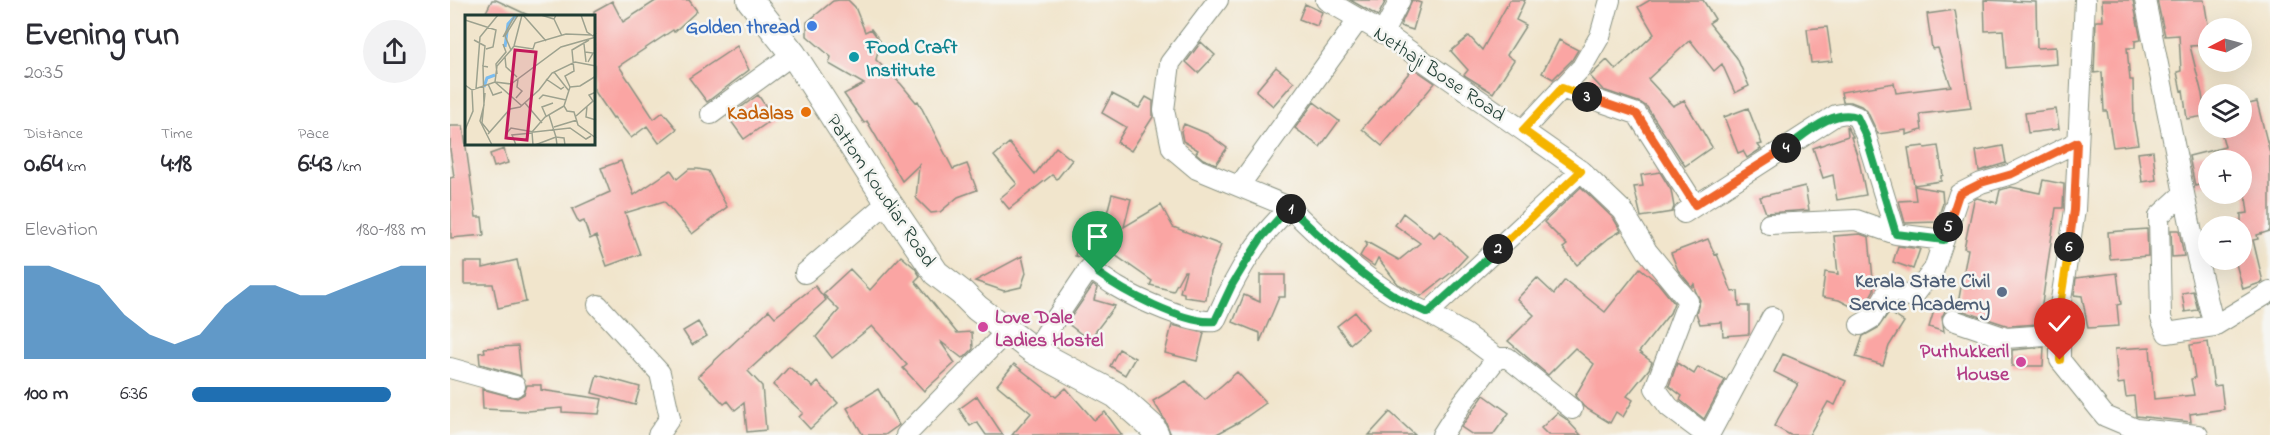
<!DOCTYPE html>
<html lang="en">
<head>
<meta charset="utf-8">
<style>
  :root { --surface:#fff; --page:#f2f2f3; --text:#2b2b33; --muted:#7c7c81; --accent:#1f6fb2 }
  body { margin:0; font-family:"Indie Flower",sans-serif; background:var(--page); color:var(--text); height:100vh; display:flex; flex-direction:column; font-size:22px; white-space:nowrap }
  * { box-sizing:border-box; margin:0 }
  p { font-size:20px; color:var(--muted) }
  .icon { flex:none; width:33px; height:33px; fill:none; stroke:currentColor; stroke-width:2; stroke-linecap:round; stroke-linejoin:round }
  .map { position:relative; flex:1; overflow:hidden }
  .sheet { display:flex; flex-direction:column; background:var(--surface); width:450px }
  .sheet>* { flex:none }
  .needle { width:39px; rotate:264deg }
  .buttons { position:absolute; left:1748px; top:18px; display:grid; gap:12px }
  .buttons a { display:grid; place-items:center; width:54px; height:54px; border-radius:50%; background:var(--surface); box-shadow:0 6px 24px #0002; font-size:30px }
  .pin { position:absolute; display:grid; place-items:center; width:51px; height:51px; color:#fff; margin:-62px -26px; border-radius:50% 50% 50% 0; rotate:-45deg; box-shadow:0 0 6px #0007 }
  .pin .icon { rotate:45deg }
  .km { position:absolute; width:30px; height:30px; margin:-15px; border-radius:50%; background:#222; color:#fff; font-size:16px; line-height:30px; text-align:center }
  .round { display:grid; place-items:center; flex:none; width:63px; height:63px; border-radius:32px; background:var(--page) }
  .overview { display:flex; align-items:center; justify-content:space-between; height:102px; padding:0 24px }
  h1 { font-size:33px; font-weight:800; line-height:45px }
  .stats { display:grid; grid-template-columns:repeat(3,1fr); gap:9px; height:102px; padding:6px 24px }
  .stats div { display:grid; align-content:center }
  .stats b { font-size:26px; font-weight:800 }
  .stats small { font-size:16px; font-weight:400 }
  .stats p { font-size:16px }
  .chart { height:168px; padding:12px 24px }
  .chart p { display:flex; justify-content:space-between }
  .chart svg { width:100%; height:108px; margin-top:6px; fill:var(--accent); opacity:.7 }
  ul { padding:0 24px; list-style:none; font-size:20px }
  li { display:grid; grid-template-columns:96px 72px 1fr; align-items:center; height:45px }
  li i { height:15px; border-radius:8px; background:var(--accent) }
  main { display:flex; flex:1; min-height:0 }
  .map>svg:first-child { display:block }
  .building { fill:#faa5a3 }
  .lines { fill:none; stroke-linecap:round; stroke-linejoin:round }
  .minor-casing { stroke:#889180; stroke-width:22 }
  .major-casing { stroke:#889180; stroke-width:28 }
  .minor { stroke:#fff; stroke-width:20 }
  .major { stroke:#fff; stroke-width:26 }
  .split-1-casing { stroke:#fff; stroke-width:12 }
  .split-2-casing { stroke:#fff; stroke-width:12 }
  .split-3-casing { stroke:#fff; stroke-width:12 }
  .split-4-casing { stroke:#fff; stroke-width:12 }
  .split-5-casing { stroke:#fff; stroke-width:12 }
  .split-6-casing { stroke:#fff; stroke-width:12 }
  .split-7-casing { stroke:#fff; stroke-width:12 }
  .split-1 { stroke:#22a559; stroke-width:8 }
  .split-2 { stroke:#22a559; stroke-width:8 }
  .split-3 { stroke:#f5b400; stroke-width:8 }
  .split-4 { stroke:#f0652b; stroke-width:8 }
  .split-5 { stroke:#22a559; stroke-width:8 }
  .split-6 { stroke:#f0652b; stroke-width:8 }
  .split-7 { stroke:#f5b400; stroke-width:8 }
  .shop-dot { fill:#3f7fe0; stroke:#f6f6f2; stroke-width:2 }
  .culture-dot { fill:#0f9aa8; stroke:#f6f6f2; stroke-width:2 }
  .food-dot { fill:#e8710a; stroke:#f6f6f2; stroke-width:2 }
  .service-dot { fill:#5c6f8a; stroke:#f6f6f2; stroke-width:2 }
  .hotel-dot { fill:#d1479c; stroke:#f6f6f2; stroke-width:2 }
  .labels { text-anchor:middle; stroke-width:5; stroke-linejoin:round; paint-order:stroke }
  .shop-label { font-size:20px; font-weight:bold; fill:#366cbe; stroke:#f6f6f2; text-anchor:end }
  .culture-label { font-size:20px; font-weight:bold; fill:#0d838f; stroke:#f6f6f2; text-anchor:start }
  .street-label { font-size:20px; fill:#1f3d34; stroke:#f6f6f2 }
  .food-label { font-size:20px; font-weight:bold; fill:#c56008; stroke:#f6f6f2; text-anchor:end }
  .service-label { font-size:20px; font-weight:bold; fill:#4e5e75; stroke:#f6f6f2; text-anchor:end }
  .hotel-label { font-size:20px; font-weight:bold; fill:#b23c85; stroke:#f6f6f2; text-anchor:start }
  .inset-river { fill:none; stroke:#7abcf0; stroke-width:3 }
  .inset-road { fill:none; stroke:#9da28f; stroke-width:1.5 }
  .view { fill:#c2185b; fill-opacity:0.15; stroke:#c2185b; stroke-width:3 }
  .inset-edge { fill:none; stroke:#1f3d34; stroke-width:3 }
</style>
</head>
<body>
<main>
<section class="sheet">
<div class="overview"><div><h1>Evening run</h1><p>20:35</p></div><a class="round"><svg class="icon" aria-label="share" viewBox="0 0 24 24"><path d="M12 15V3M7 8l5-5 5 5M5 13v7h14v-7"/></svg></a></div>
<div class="stats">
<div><p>Distance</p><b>0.64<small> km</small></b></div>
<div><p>Time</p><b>4:18</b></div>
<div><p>Pace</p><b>6:43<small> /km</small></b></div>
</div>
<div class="chart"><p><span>Elevation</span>180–188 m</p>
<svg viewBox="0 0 160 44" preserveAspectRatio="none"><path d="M0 44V6L10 6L20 10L30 14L40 26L50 34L60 38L70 34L80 22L90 14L100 14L110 18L120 18L130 14L140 10L150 6L160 6V44z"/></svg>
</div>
<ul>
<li><b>100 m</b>6:36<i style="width:85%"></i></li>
</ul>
</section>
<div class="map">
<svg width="1820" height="435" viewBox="0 0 1820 435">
  <rect width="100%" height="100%" fill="#f6f6f2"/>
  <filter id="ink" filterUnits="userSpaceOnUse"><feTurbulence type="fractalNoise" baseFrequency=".0167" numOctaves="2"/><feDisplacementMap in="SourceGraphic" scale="12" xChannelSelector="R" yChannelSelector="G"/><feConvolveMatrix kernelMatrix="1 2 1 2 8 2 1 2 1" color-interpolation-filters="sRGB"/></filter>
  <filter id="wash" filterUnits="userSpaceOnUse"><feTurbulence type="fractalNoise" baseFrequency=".008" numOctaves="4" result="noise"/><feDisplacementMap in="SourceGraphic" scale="24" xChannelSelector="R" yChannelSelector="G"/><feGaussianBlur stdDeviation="1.35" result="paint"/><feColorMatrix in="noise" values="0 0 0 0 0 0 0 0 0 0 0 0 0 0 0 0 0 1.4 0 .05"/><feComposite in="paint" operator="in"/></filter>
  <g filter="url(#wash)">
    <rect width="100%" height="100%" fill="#f1e5cc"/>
    <g id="blocks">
      <!-- building -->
      <path class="building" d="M42,0H46L80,16H34Z
        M207,0H239L247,11L224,32L223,30L169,66L204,119L213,112L227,129L209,143L197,126L181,138L164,117L163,118L144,90V11L162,1L173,22Z
        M389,0H398L405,7L415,32L421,29L430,41L426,60L451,84L466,102L468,101L503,169L517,164L527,190L508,197L490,212L481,213L466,198L469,165L452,181L417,121L414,123L394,94L414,84L379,64L381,57L357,36V22L383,1Z
        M900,0H936L928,16Z
        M962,0L971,3L963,30L950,26Z
        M1060,0H1075L1066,20L1076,25L1057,55L1064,60L1043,93L1014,75L1018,70L1001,51L1019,36L1032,50Z
        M1200,0H1253L1265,19L1259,23L1287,58L1299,86L1285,93L1272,64L1264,71L1240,40L1198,79L1223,106L1234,100L1262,147L1235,166L1197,107L1191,103L1153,90L1140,76L1157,60L1166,70L1204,34L1188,7Z
        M1534,0L1586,2L1587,48L1606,47L1607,64L1556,68L1553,30L1535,31Z
        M1652,0H1683L1691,40L1685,41V48H1677L1680,80H1683L1684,122L1688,144L1663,147L1657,111H1654L1652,72L1644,73L1646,21H1653Z
        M1707,0H1754L1758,24V45L1740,46L1752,94L1755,116L1737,119L1733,90L1731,91L1727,72L1731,71L1729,35L1715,36Z
        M855,4L872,12L867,26L849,19Z
        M1505,10L1521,108L1470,114L1472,130L1456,135V130L1428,134L1417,111L1411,106L1401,102H1393L1391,92L1444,83L1446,93L1501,86L1488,48L1482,49L1477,14Z
        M1377,27L1382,61L1361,63L1357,29Z
        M1109,40L1128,50L1122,60L1103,79L1092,73Z
        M751,42L765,55L748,73L736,62Z
        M287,46L299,70L257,102L239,78Z
        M826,67L844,82L823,106L806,91Z
        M963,68L985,83L932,146L912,129Z
        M662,94L689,108L696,97L703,101V117L681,151L667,142L676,127L652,113Z
        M308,95L324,118L294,139L278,117Z
        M864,102L889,121L870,147L845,128Z
        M1807,102L1820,153V231L1807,235L1808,239L1803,240L1813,282L1793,289L1785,260H1791V214L1798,213L1791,160H1758V183L1745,186L1739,156L1775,147L1770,128H1791V106Z
        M1298,108L1312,144L1308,145L1311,149L1297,158L1293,151L1288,153L1274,117Z
        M1606,109L1609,129L1578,133L1575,113Z
        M734,124L758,134L777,148L766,164L753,159L746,153L748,150L733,141L731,131Z
        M0,126H13L26,217H32L34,235L1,238L0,178L4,177L0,149Z
        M1397,126L1403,137H1401L1409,161L1416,195L1387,200L1383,175L1373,178L1363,148L1398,136Z
        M559,143L585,174L606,147L622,160L607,179L602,175L559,209L550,198L567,184L544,156Z
        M1474,146L1475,148L1488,146L1493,175L1491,176V181L1464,185L1458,148Z
        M1553,146L1556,163L1529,171L1526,151Z
        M54,149L58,163L44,167L40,154Z
        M1703,151L1706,180L1692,182L1688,153Z
        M171,161L184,195L221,170L227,179L239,169H248L258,171L277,207L242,234L214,201L175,213L190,254L157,266L146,236L140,239L134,221L129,223L122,209L160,192L151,168Z
        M1210,172L1221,190L1224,207L1222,212L1191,217L1184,187L1193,186L1191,175Z
        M1593,180L1614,184L1613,208H1606L1589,324L1559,326L1507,309L1518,249L1514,248L1524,200L1527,198L1547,203L1550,190L1561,187L1590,193Z
        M1355,186L1359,210L1316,213L1310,197Z
        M1464,186L1492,191L1493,203L1487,222L1455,223L1449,201L1466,200Z
        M1131,187L1164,219L1171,231L1159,238L1127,265L1113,248L1117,245L1094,222Z
        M662,194L681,199L674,227L711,205L723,227L771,245L760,272L756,300L734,297V293L730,292L736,271H734L723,291L700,285L702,281L652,246L649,261L625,256L631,231L651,236Z
        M953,213L984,237L990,231L1017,256L1002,272L971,296L948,284L928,258L924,266L910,256L917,244L915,241L949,260L970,243L945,225Z
        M1697,229L1698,256L1660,259L1658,232Z
        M1721,230H1729L1734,256L1722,257Z
        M1410,234L1419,237L1424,290L1413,309L1410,311L1389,300L1372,297L1375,272L1388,274L1384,236Z
        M1258,239L1265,255L1267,254L1282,292L1288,291L1289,306H1299V334L1273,336L1272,322L1250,324L1246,313L1250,300L1245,290L1244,284L1242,287L1228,270L1221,253Z
        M1448,246L1470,249L1463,269L1443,262Z
        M451,256L465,268L470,276L465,281L507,333L522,332L523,349L515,357L512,358L490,341L505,363L474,391L453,368L457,365L422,326L382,358L366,337L389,310L373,294L400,269L420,290Z
        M572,256L576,273L571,287L554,291L525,281Z
        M67,260L76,302L48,308L43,284H14V262H33V268Z
        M1190,268L1208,283L1224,303L1220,313L1189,352L1202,362L1199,369L1177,396L1183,400L1173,417L1166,412L1160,423L1134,407L1125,396L1144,364L1125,348L1098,375L1058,341L1084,315L1067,299L1087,278L1104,294L1115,280L1155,312Z
        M1667,273L1671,304L1667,305L1669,326L1638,328L1632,296L1624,295L1626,278Z
        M810,275H835V297H829L810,342V333L783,322L794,295L810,302Z
        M643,285L647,288L644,300L665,306L639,340L617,323Z
        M365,286L376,300L298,371L312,386L316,430L297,432L294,403L285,410L278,401L274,404L248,376L319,310L325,317Z
        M1743,291L1748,310L1735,312L1732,293Z
        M1486,304L1501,308L1495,311L1492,317L1494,332L1479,327Z
        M905,312L918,329L900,344L887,326Z
        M1439,312L1454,322L1439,346L1433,365L1406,357L1413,336L1428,328Z
        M248,322L257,336L242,345L233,331Z
        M722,325L754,333L747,361L715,353Z
        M1758,342L1764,386L1771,385L1774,409L1740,414L1741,422L1686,416L1684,396L1676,397L1674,383L1668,384L1665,349L1700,347L1704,399L1744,395L1741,379L1745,378L1740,345Z
        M68,346L71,376L30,364L29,353L35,352L34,348Z
        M1594,347L1593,366H1562V350Z
        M669,349L685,358L675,375L660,366Z
        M1333,354L1396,381L1385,405L1378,402L1359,435H1340L1324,426L1348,384L1324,372Z
        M1227,363L1244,374L1248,367L1275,380L1254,419L1230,400L1232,396L1219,386Z
        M564,364L606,397L616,388L644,420L655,412L672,435H562L581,413L547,385Z
        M339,367L363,387L368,382L388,403L360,429L349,417L353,413L323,385Z
        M787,372L816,403L789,422L765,435H721L715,420L703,401L736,381L755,400Z
        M147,375L190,387L185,405L142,393Z
        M77,385H91V390L152,399L149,414L112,412V408L77,411L33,409L32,389L67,398L74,394Z
        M428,389L449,425L435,435H413L397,408Z
        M1034,395L1059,413L1043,435H1023L1011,427Z
        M527,396L553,435H536L527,422L520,426L509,409Z
        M940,412L965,435H919Z
        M1107,413L1116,419L1131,435H1098L1091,428Z"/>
    </g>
  </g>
  <g filter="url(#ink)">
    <use href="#blocks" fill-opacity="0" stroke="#889180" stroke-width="1.5"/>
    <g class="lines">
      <!-- minor casing -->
      <g class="minor-casing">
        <path id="minor" d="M768,0L720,63L714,110L722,148L747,169L839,207
          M876,0L938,36L1131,171L1173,211L1197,251L1238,301L1205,388L1219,407L1256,435
          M1635,0L1625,210L1610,306V360L1655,416L1686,429L1748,435
          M1695,0L1747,258L1764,326L1820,292
          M933,33L950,0
          M1111,88L1187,114L1245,205
          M261,114L343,54
          M1073,130L1132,67L1150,36L1160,0
          M789,186L909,19
          M1734,193L1709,216L1711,318L1717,333L1764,326
          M1234,213L1386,115L1397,113L1407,117L1416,136L1446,234
          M1319,224L1406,220L1446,234L1494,240
          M355,273L438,202
          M148,305L210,373L220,418L208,435
          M1503,320L1556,338L1610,334
          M1410,325L1422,318L1439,289L1463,297L1484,269L1509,194L1531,183L1562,174L1627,142
          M584,351L639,269C649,274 657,281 667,287C687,299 742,324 765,321C778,292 792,264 811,239C819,228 830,218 839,207C881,248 924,290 978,313
          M1047,358H1058L1122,409
          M0,368L65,386
          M456,435L558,330
          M992,435L1013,402L1047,358L1015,334L978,313L1131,171
          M1259,435L1322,317"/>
      </g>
      <!-- major casing -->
      <g class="major-casing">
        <path id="major" d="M300,0L343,54L438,202L486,273L512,293L527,308L584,351L666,395L702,427L706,435"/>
      </g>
      <!-- minor -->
      <use href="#minor" class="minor"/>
      <!-- major -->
      <use href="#major" class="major"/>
    </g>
  </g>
  <g class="lines" filter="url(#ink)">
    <!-- split-1 casing -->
    <g class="split-1-casing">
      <path id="split-1" d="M648,273C672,291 735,325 765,321L782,285L796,262L812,237L839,207L841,209"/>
    </g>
    <!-- split-2 casing -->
    <g class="split-2-casing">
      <path id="split-2" d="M841,209C883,249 925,291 978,313L1048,249"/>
    </g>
    <!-- split-3 casing -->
    <g class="split-3-casing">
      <path id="split-3" d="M1048,249L1131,171L1073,130L1112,88L1137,97"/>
    </g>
    <!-- split-4 casing -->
    <g class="split-4-casing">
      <path id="split-4" d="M1137,97L1187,114L1245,205L1336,148"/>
    </g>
    <!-- split-5 casing -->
    <g class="split-5-casing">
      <path id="split-5" d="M1336,148C1356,134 1383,108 1407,117L1416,136L1446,234L1494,240L1498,227"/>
    </g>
    <!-- split-6 casing -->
    <g class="split-6-casing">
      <path id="split-6" d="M1498,227L1509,194L1531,183L1562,174L1627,142L1624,210L1619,247"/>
    </g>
    <!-- split-7 casing -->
    <g class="split-7-casing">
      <path id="split-7" d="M1610,360V306L1619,247"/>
    </g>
    <!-- split-1 -->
    <use href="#split-1" class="split-1"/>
    <!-- split-2 -->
    <use href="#split-2" class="split-2"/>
    <!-- split-3 -->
    <use href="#split-3" class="split-3"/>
    <!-- split-4 -->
    <use href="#split-4" class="split-4"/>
    <!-- split-5 -->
    <use href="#split-5" class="split-5"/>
    <!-- split-6 -->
    <use href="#split-6" class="split-6"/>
    <!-- split-7 -->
    <use href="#split-7" class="split-7"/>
  </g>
  <!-- markers -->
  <circle class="shop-dot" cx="362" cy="26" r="6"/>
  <circle class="culture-dot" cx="404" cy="57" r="6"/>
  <circle class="food-dot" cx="356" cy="112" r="6"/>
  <circle class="service-dot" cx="1552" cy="292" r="6"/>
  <g class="hotel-dot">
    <circle cx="533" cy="327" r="6"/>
    <circle cx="1571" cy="362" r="6"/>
  </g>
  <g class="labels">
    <!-- shop labels -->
    <g class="shop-label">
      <text x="350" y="33">Golden thread</text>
    </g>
    <!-- culture labels -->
    <g class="culture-label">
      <text x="416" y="53">Food Craft<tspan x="416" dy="23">Institute</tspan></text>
    </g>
    <!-- street labels -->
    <g class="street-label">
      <text transform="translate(990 73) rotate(34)" y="7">Nethaji Bose Road</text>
      <text transform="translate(432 190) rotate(56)" y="7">Pattom Kowdiar Road</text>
    </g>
    <!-- food labels -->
    <g class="food-label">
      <text x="344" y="119">Kadalas</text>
    </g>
    <!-- service labels -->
    <g class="service-label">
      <text x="1540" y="287">Kerala State Civil<tspan x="1540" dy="23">Service Academy</tspan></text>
    </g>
    <!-- hotel labels -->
    <g class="hotel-label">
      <text x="545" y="323">Love Dale<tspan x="545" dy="23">Ladies Hostel</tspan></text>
      <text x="1559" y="357" text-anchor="end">Puthukkeril<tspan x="1559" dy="23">House</tspan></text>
    </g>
  </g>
  <!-- overview -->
  <g transform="translate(15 15)">
    <rect width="130" height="130" fill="#f1e5cc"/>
    <path class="inset-river" d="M40,32L43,9L51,0M19,72L22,63L30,60"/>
    <path class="inset-road" d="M53,0L40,21L46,35L32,51L30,67L57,91M58,0L81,26M76,0L89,4L91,0M116,0L122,17L128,21L131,18M89,4L97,21M0,5L31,15L28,32L21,34M38,22L49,2M9,25L20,31L18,51M124,25L107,35L109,56L100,61L105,72L99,91L102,96L109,97L113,110L131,123M119,29L121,47M49,31L57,0M46,35L49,31L68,34L70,28L101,19L126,20M120,37L128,38L123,47M40,42L41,52L52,62M23,52L18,51L19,90L15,106L27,130M89,57L104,76M32,59L31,49L41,37L38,29M81,64L96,74L99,72M23,69L28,80L37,77M0,70L7,75L30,67L46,69L96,32L131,22M105,72L115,71L131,61M11,74L15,22L33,0M20,78L17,108L25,118M51,83L57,76L52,72L53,64M74,84L78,80L101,85M60,88L77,108M122,91L121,102L131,105M81,101L77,92L88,88M111,101L128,86L124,80L131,77M89,112L112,105M0,115L8,96L7,75M23,119L45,94L55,92L74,75L87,58L110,47L131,51M41,119L46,113L69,117L105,113L121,124L126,121M51,130L47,120L67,118M68,130L67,117L80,102L99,91M70,130L91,122L84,100M92,130L91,122L99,123L100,130"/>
    <path class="view" d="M50,35L71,37L62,125L41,123Z"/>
    <rect width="130" height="130" class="inset-edge"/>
  </g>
</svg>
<div class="buttons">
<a><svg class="needle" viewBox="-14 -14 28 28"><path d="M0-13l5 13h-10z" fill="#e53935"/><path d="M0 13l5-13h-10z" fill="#7c7c81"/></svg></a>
<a><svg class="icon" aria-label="layers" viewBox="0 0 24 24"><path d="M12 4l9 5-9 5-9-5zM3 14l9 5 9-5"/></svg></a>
<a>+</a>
<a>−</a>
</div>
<div class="pin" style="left:648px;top:273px;background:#1e9e55"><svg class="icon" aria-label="arrive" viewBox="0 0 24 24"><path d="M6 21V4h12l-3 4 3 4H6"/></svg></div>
<div class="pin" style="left:1610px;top:360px;background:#d93025"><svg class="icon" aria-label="check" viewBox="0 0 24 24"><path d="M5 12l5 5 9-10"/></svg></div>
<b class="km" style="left:841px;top:209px">1</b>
<b class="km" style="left:1048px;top:249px">2</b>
<b class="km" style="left:1137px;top:97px">3</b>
<b class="km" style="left:1336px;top:148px">4</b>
<b class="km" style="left:1498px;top:227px">5</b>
<b class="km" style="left:1619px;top:247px">6</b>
</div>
</main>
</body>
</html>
